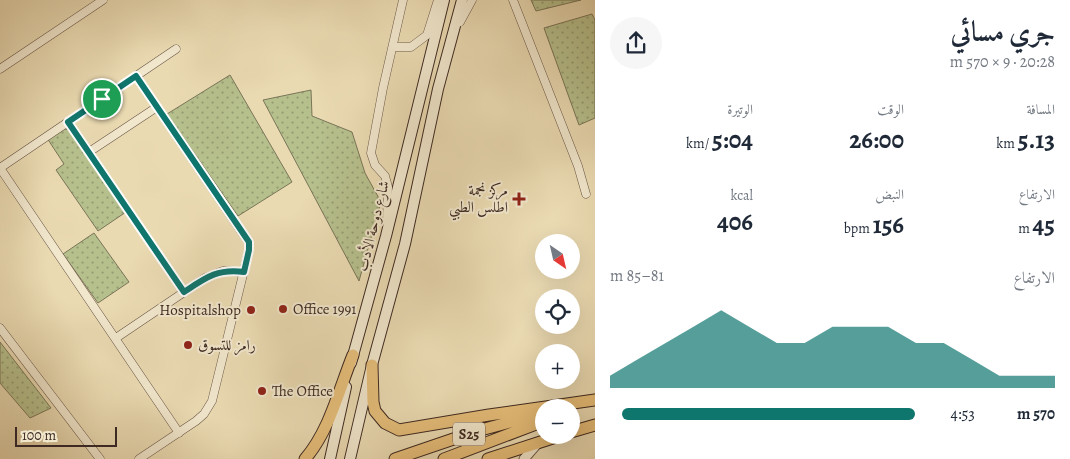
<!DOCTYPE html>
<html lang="ar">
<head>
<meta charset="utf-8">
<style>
  :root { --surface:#fff; --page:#f6f6f7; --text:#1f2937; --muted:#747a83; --accent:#0f766e }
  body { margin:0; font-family:Alegreya,Amiri,serif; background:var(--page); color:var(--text); direction:rtl; height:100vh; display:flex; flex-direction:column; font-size:19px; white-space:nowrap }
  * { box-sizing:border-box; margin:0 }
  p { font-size:16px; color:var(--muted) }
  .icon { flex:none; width:28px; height:28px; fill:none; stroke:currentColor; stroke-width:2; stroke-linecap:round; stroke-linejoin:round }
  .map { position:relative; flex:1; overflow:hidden; direction:ltr }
  .panel { display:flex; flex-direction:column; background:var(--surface); width:475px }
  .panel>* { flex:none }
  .needle { width:32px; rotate:146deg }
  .fabs { position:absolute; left:535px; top:234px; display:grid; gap:10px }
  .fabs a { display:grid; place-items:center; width:45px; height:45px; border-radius:50%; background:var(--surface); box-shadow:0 5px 20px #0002; font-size:25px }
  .scale { position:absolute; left:15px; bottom:12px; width:102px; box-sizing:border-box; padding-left:5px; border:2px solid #3e2a22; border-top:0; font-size:14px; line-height:18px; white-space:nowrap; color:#3e2a22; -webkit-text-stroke:4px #f1e7cd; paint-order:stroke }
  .pin { position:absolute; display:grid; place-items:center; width:42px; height:42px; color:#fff; margin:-21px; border:2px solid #fff; border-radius:50%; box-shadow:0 1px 5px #0007 }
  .round { display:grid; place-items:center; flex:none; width:52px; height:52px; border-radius:26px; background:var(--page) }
  .head { display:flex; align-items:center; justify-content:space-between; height:85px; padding:0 15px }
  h1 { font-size:28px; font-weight:600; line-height:38px }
  .metrics { display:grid; grid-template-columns:repeat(3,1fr); gap:8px; height:85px; padding:5px 15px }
  .metrics div { display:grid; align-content:center }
  .metrics b { font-size:25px; font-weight:600 }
  .metrics small { font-size:14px; font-weight:400 }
  .metrics p { font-size:14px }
  .chart { height:140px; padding:10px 15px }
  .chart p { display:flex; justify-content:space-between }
  .chart svg { width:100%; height:90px; margin-top:5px; fill:var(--accent); opacity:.7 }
  ul { padding:0 15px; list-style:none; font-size:16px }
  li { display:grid; grid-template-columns:80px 60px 1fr; align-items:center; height:38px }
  li i { height:12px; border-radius:6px; background:var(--accent) }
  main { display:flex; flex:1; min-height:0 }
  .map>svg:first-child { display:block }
  .grass { fill:url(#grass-dots); stroke:#7a7558 }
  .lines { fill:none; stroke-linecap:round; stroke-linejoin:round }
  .minor-casing { stroke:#695646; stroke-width:9 }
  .tertiary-casing { stroke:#695646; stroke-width:11 }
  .secondary-casing { stroke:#3e2a22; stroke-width:12 }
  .primary-casing { stroke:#3e2a22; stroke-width:13 }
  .minor { stroke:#f1e7cd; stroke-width:8 }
  .tertiary { stroke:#f1e7cd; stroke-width:9 }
  .secondary { stroke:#f1e7cd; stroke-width:10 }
  .primary { stroke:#e5bd79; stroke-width:11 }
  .route-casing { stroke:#fff; stroke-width:10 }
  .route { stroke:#0f766e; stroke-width:6 }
  .poi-dot { fill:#8f2418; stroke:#f1e7cd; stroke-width:2 }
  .labels { text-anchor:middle; stroke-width:4; stroke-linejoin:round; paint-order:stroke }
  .shield { fill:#f1e7cd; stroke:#746355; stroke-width:1 }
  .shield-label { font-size:14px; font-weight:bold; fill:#3e2a22 }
  .poi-label { font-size:15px; fill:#3e2a22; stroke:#f1e7cd; text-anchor:start }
  .street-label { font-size:15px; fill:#3e2a22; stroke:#f1e7cd }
</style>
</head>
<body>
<main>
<section class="panel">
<div class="head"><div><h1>جري مسائي</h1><p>20:28 · 9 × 570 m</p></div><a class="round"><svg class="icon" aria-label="share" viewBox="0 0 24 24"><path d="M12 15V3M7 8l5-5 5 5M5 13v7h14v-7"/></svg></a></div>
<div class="metrics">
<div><p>المسافة</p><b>5.13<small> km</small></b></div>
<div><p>الوقت</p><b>26:00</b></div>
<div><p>الوتيرة</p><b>5:04<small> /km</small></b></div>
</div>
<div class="metrics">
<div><p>الارتفاع</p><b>45<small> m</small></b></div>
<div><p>النبض</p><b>156<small> bpm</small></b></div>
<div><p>kcal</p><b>406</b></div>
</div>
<div class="chart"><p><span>الارتفاع</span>81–85 m</p>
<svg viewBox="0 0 160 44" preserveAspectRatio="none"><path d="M0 44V38L10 30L20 22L30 14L40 6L50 14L60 22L70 22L80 14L90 14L100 14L110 22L120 22L130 30L140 38L150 38L160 38V44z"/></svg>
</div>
<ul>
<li><b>570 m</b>4:53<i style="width:96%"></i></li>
</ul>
</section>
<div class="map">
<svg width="595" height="459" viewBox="0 0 595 459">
  <defs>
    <pattern id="grass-dots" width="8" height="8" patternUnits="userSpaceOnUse" patternTransform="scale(1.25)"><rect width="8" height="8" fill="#b6c08d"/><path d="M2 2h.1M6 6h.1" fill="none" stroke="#959c73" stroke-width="1.8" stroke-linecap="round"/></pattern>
  </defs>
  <rect width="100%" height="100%" fill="#eadab2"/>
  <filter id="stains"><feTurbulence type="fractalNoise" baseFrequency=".004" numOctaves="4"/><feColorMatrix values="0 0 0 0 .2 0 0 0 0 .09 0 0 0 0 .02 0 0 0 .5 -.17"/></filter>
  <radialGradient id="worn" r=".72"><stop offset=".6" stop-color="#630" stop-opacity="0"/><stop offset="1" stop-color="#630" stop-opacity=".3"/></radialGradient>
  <!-- grass -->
  <path class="grass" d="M531,0H581L536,11Z
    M592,14L595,20V118L579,125L544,28Z
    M230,75L292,182L238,216L167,114Z
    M311,90L312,116L352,132L365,173L381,202L359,281L263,100Z
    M62,128L69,130L126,212L98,231L56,170L64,164L47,138Z
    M94,233L129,282L98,303L63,254Z
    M0,342L51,408L30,418L0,383Z"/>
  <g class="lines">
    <!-- minor casing -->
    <g class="minor-casing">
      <path id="minor" d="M513,0L578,166L586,194
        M460,22L472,0
        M393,47H411L427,35L438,0
        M0,69L103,0
        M136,76L243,234L249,242V250L212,401L204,414L196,421L139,459
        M68,122L184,292
        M89,152L157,107
        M0,168L179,433
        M0,168L176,49
        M387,220L388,187L385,176L375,165L371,153L383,88L403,0
        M0,328L100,459
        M116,338L205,278L223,271L244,272"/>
    </g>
    <!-- tertiary casing -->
    <g class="tertiary-casing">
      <path id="tertiary" d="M524,459L537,444"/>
    </g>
    <!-- secondary casing -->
    <g class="secondary-casing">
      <path id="secondary" d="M351,363L386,236L444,0
        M330,459L346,387
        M350,459L372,365L405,244L438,89L462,0"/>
    </g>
    <!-- primary casing -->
    <g class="primary-casing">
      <path id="primary" d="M372,365L373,402L375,411L385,423L399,430L489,415L595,400
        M571,432L595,425
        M305,459C330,430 339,389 353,355
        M395,459L477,431L544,413
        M444,459L544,421
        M488,459L562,435"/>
    </g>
    <!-- minor -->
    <use href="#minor" class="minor"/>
    <!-- tertiary -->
    <use href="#tertiary" class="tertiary"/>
    <!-- secondary -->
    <use href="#secondary" class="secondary"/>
    <!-- primary -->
    <use href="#primary" class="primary"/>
  </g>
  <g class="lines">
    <!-- route casing -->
    <g class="route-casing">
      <path id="route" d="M136,76L249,242V250L244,272C218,268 205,278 184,292L68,122Z"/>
    </g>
    <!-- route -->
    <use href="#route" class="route"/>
  </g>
  <!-- markers -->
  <g class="poi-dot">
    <path d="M516.5 191.5h5v5h5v5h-5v5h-5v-5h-5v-5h5z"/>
    <circle cx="283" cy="309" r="5"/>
    <circle cx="251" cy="310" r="5"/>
    <circle cx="188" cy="345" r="5"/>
    <circle cx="262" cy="391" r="5"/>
  </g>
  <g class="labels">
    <!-- shield labels -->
    <rect class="shield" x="453" y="422.5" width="32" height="23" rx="4"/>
    <g class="shield-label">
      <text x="469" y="439">S25</text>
    </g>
    <!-- poi labels -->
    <g class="poi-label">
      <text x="508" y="195" text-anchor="end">مركز نجمة<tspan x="508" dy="17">اطلس الطبي</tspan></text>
      <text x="293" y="314">Office 1991</text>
      <text x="241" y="315" text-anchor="end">Hospitalshop</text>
      <text x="198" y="350">رامز للتسوق</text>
      <text x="272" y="396">The Office</text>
    </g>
    <!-- street labels -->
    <g class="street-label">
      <text transform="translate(373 226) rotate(-76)" y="5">شارع دوحة الأدب</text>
    </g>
  </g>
  <rect width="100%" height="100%" filter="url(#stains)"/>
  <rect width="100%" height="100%" fill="url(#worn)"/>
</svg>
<div class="fabs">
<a><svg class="needle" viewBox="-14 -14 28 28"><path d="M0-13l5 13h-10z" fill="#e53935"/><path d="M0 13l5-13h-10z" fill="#747a83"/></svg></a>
<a><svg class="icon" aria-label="locate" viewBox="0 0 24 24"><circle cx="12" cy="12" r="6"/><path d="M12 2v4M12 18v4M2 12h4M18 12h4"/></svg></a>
<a>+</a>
<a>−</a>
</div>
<div class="scale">100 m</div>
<div class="pin" style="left:102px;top:99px;background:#1e9e55"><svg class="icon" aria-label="arrive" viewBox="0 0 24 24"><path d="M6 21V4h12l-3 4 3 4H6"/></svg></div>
</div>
</main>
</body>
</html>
